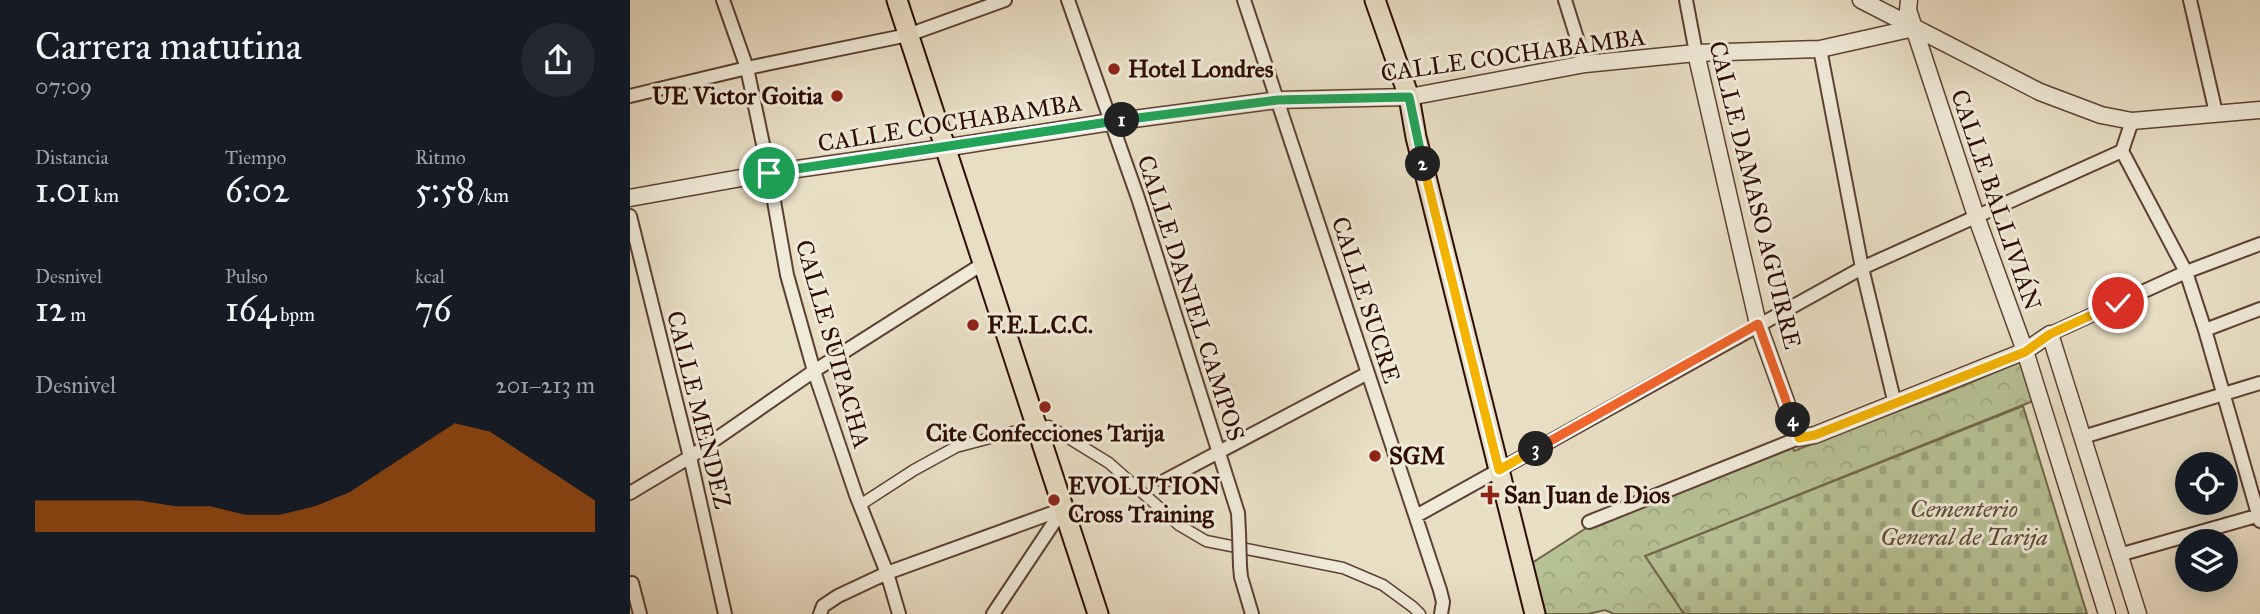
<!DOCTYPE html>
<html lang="es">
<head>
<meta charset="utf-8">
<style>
  :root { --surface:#171b24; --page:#242831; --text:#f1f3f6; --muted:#9ea1a6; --accent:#b45309 }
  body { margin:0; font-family:"IM FELL Great Primer",serif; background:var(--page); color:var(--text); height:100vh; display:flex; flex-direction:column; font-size:26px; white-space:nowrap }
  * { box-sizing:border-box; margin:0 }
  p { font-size:23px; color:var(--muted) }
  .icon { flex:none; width:38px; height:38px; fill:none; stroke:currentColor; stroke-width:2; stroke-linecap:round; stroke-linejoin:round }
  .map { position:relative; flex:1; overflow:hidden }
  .side { display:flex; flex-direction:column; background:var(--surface); width:630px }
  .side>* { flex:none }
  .controls { position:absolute; left:1545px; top:452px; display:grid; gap:14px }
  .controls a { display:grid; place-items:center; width:63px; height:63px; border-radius:50%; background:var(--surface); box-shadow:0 4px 18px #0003; font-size:35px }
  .pin { position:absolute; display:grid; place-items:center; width:60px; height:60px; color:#fff; margin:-30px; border:4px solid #fff; border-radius:50%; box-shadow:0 2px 7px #0007 }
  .km { position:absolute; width:35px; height:35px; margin:-18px; border-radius:50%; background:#222; color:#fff; font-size:19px; line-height:35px; text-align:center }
  .round { display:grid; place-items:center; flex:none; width:74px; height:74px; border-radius:37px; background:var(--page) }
  .overview { display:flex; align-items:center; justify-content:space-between; height:119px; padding:0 35px }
  h1 { font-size:38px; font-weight:600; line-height:52px }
  .figures { display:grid; grid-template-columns:repeat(3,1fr); gap:10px; height:119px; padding:7px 35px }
  .figures div { display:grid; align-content:center }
  .figures b { font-size:35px; font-weight:600 }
  .figures small { font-size:19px; font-weight:400 }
  .figures p { font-size:19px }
  .chart { height:196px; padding:14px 35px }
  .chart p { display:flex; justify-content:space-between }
  .chart svg { width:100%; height:126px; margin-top:7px; fill:var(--accent); opacity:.7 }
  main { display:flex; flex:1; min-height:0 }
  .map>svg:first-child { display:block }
  .cemetery { fill:url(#cemetery-stones); stroke:#72664b; stroke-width:2 }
  .park { fill:url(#park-crowns); stroke:#72664b; stroke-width:2 }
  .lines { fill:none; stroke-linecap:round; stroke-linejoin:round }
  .pedestrian-casing { stroke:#5c4032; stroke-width:13 }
  .minor-casing { stroke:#5c4032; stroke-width:16 }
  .tertiary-casing { stroke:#5c4032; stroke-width:19 }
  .primary-casing { stroke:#2d0c02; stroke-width:23 }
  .pedestrian { stroke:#f0ead9; stroke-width:10 }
  .minor { stroke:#f0ead9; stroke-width:12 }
  .tertiary { stroke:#f0ead9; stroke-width:16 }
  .primary { stroke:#e8dec4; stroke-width:19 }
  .minor-bridge-casing { stroke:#5c4032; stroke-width:16; stroke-linecap:butt }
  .minor-bridge { stroke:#f0ead9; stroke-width:12 }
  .split-1-casing { stroke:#fff; stroke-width:14 }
  .split-2-casing { stroke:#fff; stroke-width:14 }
  .split-3-casing { stroke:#fff; stroke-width:14 }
  .split-4-casing { stroke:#fff; stroke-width:14 }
  .split-5-casing { stroke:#fff; stroke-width:14 }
  .split-1 { stroke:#22a559; stroke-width:9 }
  .split-2 { stroke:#22a559; stroke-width:9 }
  .split-3 { stroke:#f5b400; stroke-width:9 }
  .split-4 { stroke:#f0652b; stroke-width:9 }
  .split-5 { stroke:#f5b400; stroke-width:9 }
  .poi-dot { fill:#8f2418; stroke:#f0ead9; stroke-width:2.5 }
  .labels { text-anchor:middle; stroke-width:6; stroke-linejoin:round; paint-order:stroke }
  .street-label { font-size:24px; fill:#2d0c02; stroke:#f0ead9 }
  .poi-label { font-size:24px; font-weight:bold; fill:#2d0c02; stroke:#f0ead9; text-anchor:start }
  .park-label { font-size:24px; font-style:italic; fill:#5d4b35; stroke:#f0ead9 }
</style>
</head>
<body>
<main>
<section class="side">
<div class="overview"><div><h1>Carrera matutina</h1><p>07:09</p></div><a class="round"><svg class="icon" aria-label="share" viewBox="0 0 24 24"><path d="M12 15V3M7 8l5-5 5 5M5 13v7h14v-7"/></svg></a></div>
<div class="figures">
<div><p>Distancia</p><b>1.01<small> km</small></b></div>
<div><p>Tiempo</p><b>6:02</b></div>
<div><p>Ritmo</p><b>5:58<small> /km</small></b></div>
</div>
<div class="figures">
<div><p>Desnivel</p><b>12<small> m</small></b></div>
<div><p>Pulso</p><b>164<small> bpm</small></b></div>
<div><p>kcal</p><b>76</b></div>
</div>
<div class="chart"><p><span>Desnivel</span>201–213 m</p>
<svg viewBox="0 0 160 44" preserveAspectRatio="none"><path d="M0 44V33L10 33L20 33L30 33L40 35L50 35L60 38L70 38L80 35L90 30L100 22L110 14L120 6L130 9L140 17L150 25L160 33V44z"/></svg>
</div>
</section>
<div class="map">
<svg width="1630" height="614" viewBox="0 0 1630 614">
  <defs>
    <pattern id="cemetery-stones" width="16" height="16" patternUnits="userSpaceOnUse" patternTransform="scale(1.75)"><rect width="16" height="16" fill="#b6c194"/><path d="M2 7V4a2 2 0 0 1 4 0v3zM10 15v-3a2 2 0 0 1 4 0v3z" fill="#9da57e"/></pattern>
    <pattern id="park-crowns" width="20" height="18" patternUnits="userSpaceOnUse" patternTransform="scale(1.75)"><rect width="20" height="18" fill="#b6c194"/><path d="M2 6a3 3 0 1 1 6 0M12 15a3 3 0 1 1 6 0" fill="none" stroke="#9da57e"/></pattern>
  </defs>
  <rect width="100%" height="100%" fill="#e8dec4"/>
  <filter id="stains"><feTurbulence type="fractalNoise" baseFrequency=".00286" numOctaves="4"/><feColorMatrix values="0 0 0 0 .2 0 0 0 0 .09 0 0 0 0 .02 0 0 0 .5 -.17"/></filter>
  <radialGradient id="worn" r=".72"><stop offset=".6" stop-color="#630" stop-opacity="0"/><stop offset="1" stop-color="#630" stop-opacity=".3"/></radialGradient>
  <!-- cemetery -->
  <path class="cemetery" d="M1393,406L1457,614H1054L1015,556Z"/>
  <!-- park -->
  <path class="park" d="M1390,362L1403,401L1015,556L1054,614H984L975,610L958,614H914L902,563L958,527L1162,446L1164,451L1318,392Z"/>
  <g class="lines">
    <!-- pedestrian casing -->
    <g class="pedestrian-casing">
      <path id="pedestrian" d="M230,505L284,470L326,447L398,428L419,426L479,463L549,525L576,541L713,568L753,585L783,607L790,614"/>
    </g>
    <!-- minor casing -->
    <g class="minor-casing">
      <path id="minor" d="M93,0L117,68L139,173L157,275L184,371L226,495L257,573L269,614
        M438,0L508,198L608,513L609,533
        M614,0L810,590L813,602L811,614
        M935,0L955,64
        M1056,0L1066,53
        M1560,0L1586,113
        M1190,49L1232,268L1265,404
        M0,96L117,68L278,35L375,0
        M1492,151L1556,272L1575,330L1630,521
        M0,216L60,457L95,614
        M1575,330L1630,309
        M1420,334L1556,272L1630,244
        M1453,437L1630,383
        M534,481L738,373
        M0,493L60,457L184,371L354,263
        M786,516L1232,268L1492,151L1502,121
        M959,522L1169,438
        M1489,555L1630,515
        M610,566L611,577L622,614
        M2,583L10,614
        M190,614L193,606L208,596L257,573L433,509
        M363,614L433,509"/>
    </g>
    <!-- tertiary casing -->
    <g class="tertiary-casing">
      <path id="tertiary" d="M1231,0L1410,92L1471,115L1502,121L1630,110
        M1279,0L1278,10L1284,28L1346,216L1395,351L1477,614
        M1066,53L1128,324L1169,438L1185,435L1395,351L1420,334L1508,614
        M0,198L139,173L314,148L481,122L648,100L779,97L955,64L1066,53L1190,49L1284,28"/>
    </g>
    <!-- primary casing -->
    <g class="primary-casing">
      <path id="primary" d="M267,0L468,614
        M745,0L779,97L786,137L905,614"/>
    </g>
    <!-- pedestrian -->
    <use href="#pedestrian" class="pedestrian"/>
    <!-- minor -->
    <use href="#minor" class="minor"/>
    <!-- tertiary -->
    <use href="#tertiary" class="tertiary"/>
    <!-- primary -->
    <use href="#primary" class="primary"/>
    <!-- minor-bridge casing -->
    <g class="minor-bridge-casing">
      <path id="minor-bridge" d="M609,533L610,566"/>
    </g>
    <!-- minor-bridge -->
    <use href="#minor-bridge" class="minor-bridge"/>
  </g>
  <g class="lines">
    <!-- split-1 casing -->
    <g class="split-1-casing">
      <path id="split-1" d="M139,173L492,120"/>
    </g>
    <!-- split-2 casing -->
    <g class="split-2-casing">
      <path id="split-2" d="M492,120L648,100L779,97L793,164"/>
    </g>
    <!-- split-3 casing -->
    <g class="split-3-casing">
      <path id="split-3" d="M793,164L869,470L906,449"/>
    </g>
    <!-- split-4 casing -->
    <g class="split-4-casing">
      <path id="split-4" d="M906,449L1128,324L1163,420"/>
    </g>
    <!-- split-5 casing -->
    <g class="split-5-casing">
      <path id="split-5" d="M1163,420L1169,438L1185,435L1395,352L1420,334L1488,303"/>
    </g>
    <!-- split-1 -->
    <use href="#split-1" class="split-1"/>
    <!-- split-2 -->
    <use href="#split-2" class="split-2"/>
    <!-- split-3 -->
    <use href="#split-3" class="split-3"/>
    <!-- split-4 -->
    <use href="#split-4" class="split-4"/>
    <!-- split-5 -->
    <use href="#split-5" class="split-5"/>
  </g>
  <!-- markers -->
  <g class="poi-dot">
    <circle cx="484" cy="69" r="7"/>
    <circle cx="207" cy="96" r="7"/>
    <circle cx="343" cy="325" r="7"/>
    <circle cx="415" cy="407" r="7"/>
    <circle cx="745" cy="456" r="7"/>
    <path d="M856.5 484.5h7v7h7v7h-7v7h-7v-7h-7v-7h7z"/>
    <circle cx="424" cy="500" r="7"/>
  </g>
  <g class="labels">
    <!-- street labels -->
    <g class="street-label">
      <text transform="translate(883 55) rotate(-8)" y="8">CALLE COCHABAMBA</text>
      <text transform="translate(320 123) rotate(-9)" y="8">CALLE COCHABAMBA</text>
      <text transform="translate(1125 195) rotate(76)" y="8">CALLE DAMASO AGUIRRE</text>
      <text transform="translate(1366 200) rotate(71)" y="8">CALLE BALLIVIÁN</text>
      <text transform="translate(561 298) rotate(72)" y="8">CALLE DANIEL CAMPOS</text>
      <text transform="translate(736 300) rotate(72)" y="8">CALLE SUCRE</text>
      <text transform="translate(203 344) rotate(74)" y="8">CALLE SUIPACHA</text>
      <text transform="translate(69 410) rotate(76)" y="8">CALLE MENDEZ</text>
    </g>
    <!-- poi labels -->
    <g class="poi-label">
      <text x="498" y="77">Hotel Londres</text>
      <text x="193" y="104" text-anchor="end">UE Victor Goitia</text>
      <text x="357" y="333">F.E.L.C.C.</text>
      <text x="415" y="441" text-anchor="middle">Cite Confecciones Tarija</text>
      <text x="759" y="464">SGM</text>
      <text x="438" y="494">EVOLUTION<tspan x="438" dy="28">Cross Training</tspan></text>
      <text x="874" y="503">San Juan de Dios</text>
    </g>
    <!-- park labels -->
    <g class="park-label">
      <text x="1334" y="517">Cementerio<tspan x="1334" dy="28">General de Tarija</tspan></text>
    </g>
  </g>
  <rect width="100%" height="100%" filter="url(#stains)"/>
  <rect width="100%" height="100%" fill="url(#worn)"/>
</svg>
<div class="controls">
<a><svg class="icon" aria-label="locate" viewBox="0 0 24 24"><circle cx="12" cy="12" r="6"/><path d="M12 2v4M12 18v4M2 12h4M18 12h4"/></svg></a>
<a><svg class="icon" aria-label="layers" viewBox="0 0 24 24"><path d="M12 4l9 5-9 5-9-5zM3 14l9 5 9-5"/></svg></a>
</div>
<div class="pin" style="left:139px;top:173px;background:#1e9e55"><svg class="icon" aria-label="arrive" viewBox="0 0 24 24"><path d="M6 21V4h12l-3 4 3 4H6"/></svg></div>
<div class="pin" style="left:1488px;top:303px;background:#d93025"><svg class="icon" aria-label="check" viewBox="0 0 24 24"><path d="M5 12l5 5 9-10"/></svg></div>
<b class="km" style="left:492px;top:120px">1</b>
<b class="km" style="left:793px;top:164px">2</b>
<b class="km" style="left:906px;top:449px">3</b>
<b class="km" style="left:1163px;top:420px">4</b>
</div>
</main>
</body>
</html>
